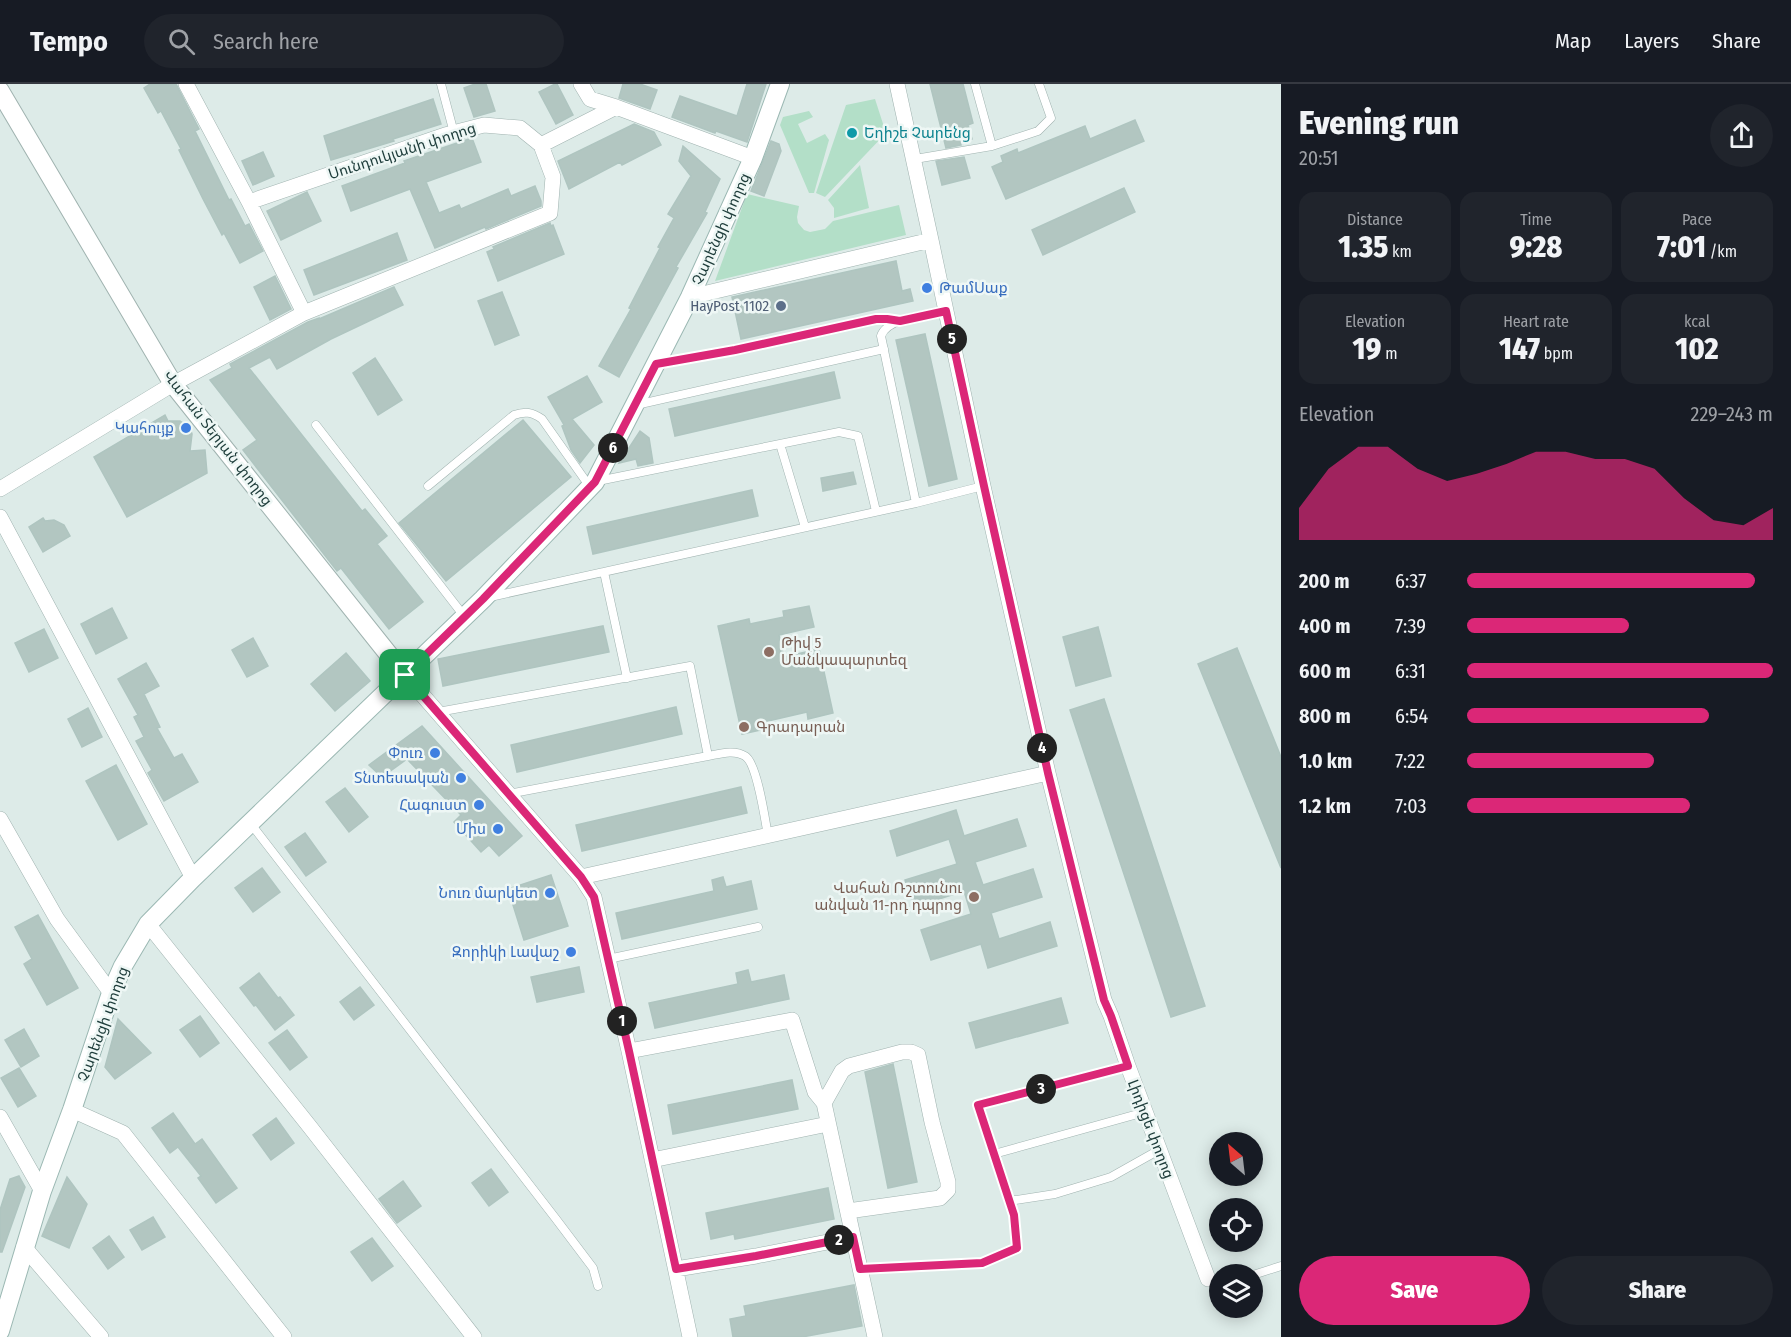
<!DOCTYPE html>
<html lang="en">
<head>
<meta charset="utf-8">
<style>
  :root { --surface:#171b24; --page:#20242c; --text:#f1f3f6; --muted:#9ea1a6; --line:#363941; --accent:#db2777 }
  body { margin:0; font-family:"Fira Sans Condensed","Noto Sans Armenian",sans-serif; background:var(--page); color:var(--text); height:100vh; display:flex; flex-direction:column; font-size:22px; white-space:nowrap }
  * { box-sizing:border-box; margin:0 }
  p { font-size:20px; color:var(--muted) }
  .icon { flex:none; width:33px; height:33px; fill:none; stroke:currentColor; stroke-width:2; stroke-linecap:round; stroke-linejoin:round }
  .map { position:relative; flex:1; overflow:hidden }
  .side { display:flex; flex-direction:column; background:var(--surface); width:510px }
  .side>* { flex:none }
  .needle { width:39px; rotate:332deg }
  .buttons { position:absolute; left:1209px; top:1048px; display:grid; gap:12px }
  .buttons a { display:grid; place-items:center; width:54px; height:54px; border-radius:50%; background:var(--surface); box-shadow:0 3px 15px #0003; font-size:30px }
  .pin { position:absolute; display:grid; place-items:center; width:51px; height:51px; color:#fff; margin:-26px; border-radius:12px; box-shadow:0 3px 9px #0006 }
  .km { position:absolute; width:30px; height:30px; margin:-15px; border-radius:50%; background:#222; color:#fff; font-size:16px; line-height:30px; text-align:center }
  .round { display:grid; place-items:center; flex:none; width:63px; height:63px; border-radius:32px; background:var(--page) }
  .overview { display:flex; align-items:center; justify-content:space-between; height:102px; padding:0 18px }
  h1 { font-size:33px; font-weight:800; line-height:45px }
  .figures { display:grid; grid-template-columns:repeat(3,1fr); gap:9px; height:102px; padding:6px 18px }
  .figures div { display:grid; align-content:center; border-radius:15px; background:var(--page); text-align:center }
  .figures b { font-size:30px; font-weight:800 }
  .figures small { font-size:16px; font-weight:400 }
  .figures p { font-size:16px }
  .chart { height:168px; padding:12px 18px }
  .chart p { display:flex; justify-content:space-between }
  .chart svg { width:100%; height:108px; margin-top:6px; fill:var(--accent); opacity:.7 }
  .action { display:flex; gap:12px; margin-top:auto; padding:12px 18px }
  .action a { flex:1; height:69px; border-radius:36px; background:var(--accent); color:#fff; font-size:24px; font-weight:800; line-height:69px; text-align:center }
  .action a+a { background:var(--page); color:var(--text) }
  ul { padding:0 18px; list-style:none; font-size:20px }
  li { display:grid; grid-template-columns:96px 72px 1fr; align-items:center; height:45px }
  li i { height:15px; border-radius:8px; background:var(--accent) }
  header { display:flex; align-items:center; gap:36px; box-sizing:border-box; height:84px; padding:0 30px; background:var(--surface); border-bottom:2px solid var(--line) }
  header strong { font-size:28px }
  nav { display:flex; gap:33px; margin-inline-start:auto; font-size:21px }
  .search { width:420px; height:54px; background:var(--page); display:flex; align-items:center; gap:15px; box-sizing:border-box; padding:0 21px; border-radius:33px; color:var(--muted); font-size:22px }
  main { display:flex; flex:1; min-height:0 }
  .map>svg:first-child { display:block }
  .green { fill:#b3dfc8 }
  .building { fill:#b2c6c1; stroke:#afc5c0; stroke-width:1.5 }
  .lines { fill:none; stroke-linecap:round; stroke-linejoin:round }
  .service-casing { stroke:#a0b3b0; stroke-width:9 }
  .minor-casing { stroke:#a0b3b0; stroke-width:16 }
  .tertiary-casing { stroke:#a0b3b0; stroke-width:20 }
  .secondary-casing { stroke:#9bb8b3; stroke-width:20 }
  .service { stroke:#fff; stroke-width:8 }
  .minor { stroke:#fff; stroke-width:15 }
  .tertiary { stroke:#fff; stroke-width:18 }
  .secondary { stroke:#fff; stroke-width:18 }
  .route-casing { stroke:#fff; stroke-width:12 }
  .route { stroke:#db2777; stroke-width:8 }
  .culture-dot { fill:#0f9aa8; stroke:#eef7f5; stroke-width:2 }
  .shop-dot { fill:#3f7fe0; stroke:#eef7f5; stroke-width:2 }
  .service-dot { fill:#5c6f8a; stroke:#eef7f5; stroke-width:2 }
  .education-dot { fill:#8d6e63; stroke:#eef7f5; stroke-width:2 }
  .labels { text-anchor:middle; stroke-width:5; stroke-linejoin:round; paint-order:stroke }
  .culture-label { font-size:15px; fill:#0d838f; stroke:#eef7f5; text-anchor:start }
  .street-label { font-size:15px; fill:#1d3c3a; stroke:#eef7f5 }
  .shop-label { font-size:15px; fill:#366cbe; stroke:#eef7f5; text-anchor:end }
  .service-label { font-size:15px; fill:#4e5e75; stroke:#eef7f5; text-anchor:end }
  .education-label { font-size:15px; fill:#785e54; stroke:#eef7f5; text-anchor:start }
</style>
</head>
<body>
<header>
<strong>Tempo</strong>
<div class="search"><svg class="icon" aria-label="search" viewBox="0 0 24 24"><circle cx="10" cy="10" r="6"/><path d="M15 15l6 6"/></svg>Search here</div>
<nav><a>Map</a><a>Layers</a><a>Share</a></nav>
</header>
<main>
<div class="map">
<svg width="1281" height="1253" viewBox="0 0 1281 1253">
  <rect width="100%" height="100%" fill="#ddebe8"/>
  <!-- green -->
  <path class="green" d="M875,15L886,49L825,113L816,109L846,21Z
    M809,27L813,33L798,40L807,59L825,50L829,56L814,109H809L780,41L783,33Z
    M860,81L869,124L834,134V124L828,116Z
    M747,110L799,122L797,133L798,139L804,146L810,148L825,145L833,137L899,121L906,151L715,197Z"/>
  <!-- building -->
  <path class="building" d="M150,0H176L199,45L195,47L229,116L231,115L245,142L249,140L263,167L240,179L224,149L222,151L203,115L179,66L181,65L161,27L158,29L144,4Z
    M475,0H486L495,27L474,33L464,4Z
    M555,0H557L573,31L556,40L539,8Z
    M623,0H640L657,6L650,25L619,14Z
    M747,0H766L747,58L716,47L715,49L672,33L680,12L737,32Z
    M930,0H963L973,39L968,41L972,55L960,58L961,61L946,64Z
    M433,15L441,40L393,55L394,57L331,76L324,52Z
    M1135,36L1144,57L1006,115L992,83L1003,78L1001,72L1017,65L1018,69L1085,42L1090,55Z
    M634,40L654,48L661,61L622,81L620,78L569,105L558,77Z
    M472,54L481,78L426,98L439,129L459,121L461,125L508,105L511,112L535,102L541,117V122L486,145L485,143L435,164L410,105L351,127L342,102L405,79L404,77Z
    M771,57L779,60L781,67L764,112L751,107Z
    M683,62L720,95L705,128L707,129L676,183L678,184L619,293L599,282L631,225L629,224L660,164L658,163L674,134L668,130L691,92L679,77Z
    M263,68L274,92L253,101L242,77Z
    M964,73L970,94L942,101L936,77Z
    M1124,104L1135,128L1043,171L1032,146Z
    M307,108L321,137L281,156L267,127Z
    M550,139L551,142L553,141L564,170L498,197L487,168L494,165L493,163Z
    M397,149L407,176L314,211L304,186Z
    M896,177L902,207L910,205L913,217L741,255L732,213Z
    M275,192L291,225L270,236L254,203Z
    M394,203L403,221L331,255L277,285L270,273L249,284L362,427L365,425L387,452L377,460L423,518L389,545L341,484L337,487L243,366L257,356L210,296L232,284L230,280L308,238L319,234V235Z
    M502,208L519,251L495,261L478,217Z
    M925,250L957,395L929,402L896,256Z
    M375,274L402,316L378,331L353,289Z
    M834,288L840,314L675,352L669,325Z
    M587,292L602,318L572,335L594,361L580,379L571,366L562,342L564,341L548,313Z
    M165,331L168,337H180L190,344L192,350L190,367L205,366L207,389L127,433L94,373Z
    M523,336L571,393L446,497L399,439Z
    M640,347L649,354L653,379L638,382L636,375L619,379Z
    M853,388L856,400L823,407L821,394Z
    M752,406L758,432L593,470L587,443Z
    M43,434L45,437L54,436L64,441L70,452L43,468L29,443Z
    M809,522L814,543L779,551L784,573L819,565L833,629L808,635L807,628L768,637L770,644L742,650L718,542L749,535L750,540L784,533L783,527Z
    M112,524L127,554L96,570L81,540Z
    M603,542L609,568L443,602L438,575Z
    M1098,543L1111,592L1076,602L1063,553Z
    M44,545L58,574L29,588L15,559Z
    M253,554L268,582L247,593L232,566Z
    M1237,564L1281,673V784L1198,580Z
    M346,569L370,597L335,627L311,600Z
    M146,579L159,602L144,610L160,643L157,644L174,674L182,670L198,698L164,717L148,689L152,686L136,657L144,653L134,633L138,631L118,595Z
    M1104,615L1205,922L1171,933L1070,626Z
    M676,623L682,650L517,688L511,661Z
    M88,624L102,653L82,663L68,635Z
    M422,642L522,752L499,772L489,761L481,768L454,738L461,731L407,675L382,693L369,681Z
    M116,681L147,740L118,756L86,697Z
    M741,703L747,729L582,767L576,741Z
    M345,704L368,733L349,748L326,718Z
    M956,726L964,752L1017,735L1026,762L975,778L983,801L1033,785L1042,813L991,829L999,855L1050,838L1057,862L988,884L981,860L931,876L921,846L971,830L964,807L914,823L905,796L957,780L949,755L897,772L890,747Z
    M305,749L326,778L306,792L285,763Z
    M262,784L280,808L253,828L235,804Z
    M551,791L568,842L524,856L508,805Z
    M723,793L726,803L751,797L757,825L622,855L616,829L714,807L712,796Z
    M38,831L78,904L47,921L24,880L32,875L15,843Z
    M579,883L584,908L537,918L531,893Z
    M748,886L751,898L784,891L789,915L655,944L649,919L738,900L736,889Z
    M259,889L278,914L280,913L294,931L275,946L256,921L254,922L240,904Z
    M360,903L374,921L354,936L340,918Z
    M1061,914L1068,939L976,964L969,939Z
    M200,932L219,959L200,973L180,946Z
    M118,935L151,969L115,995L105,983Z
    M24,945L39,972L21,983L5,956Z
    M287,946L307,973L290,986L269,959Z
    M893,980L917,1098L888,1104L865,988Z
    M19,984L36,1012L18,1023L1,994Z
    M792,996L798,1025L673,1050L668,1021Z
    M173,1029L195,1060L202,1055L237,1104L216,1119L198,1094L201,1092L178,1063L170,1069L152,1044Z
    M276,1034L294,1059L271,1076L253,1051Z
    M491,1085L508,1108L489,1122L472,1099Z
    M19,1092L25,1103L2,1168H0V1126L10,1095Z
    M67,1093L87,1120L69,1164L42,1152Z
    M403,1097L421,1122L397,1139L379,1115Z
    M828,1104L834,1135L735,1155L734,1150L711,1155L706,1129Z
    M153,1133L165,1153L142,1166L130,1146Z
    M109,1152L124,1173L108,1185L93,1164Z
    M372,1154L393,1182L372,1197L351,1168Z
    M854,1201L862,1242L802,1253H733L730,1235L746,1232L744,1222Z"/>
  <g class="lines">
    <!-- service casing -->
    <g class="service-casing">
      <path id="service" d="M441,0L454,49
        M975,0L992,62
        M915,75L992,62L1038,47L1051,34L1039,0
        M657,280L735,266L876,235H887L900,237
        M636,321L884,265
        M316,341L464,532
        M780,360L805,443
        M598,397L839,348L858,352L876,427
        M428,402L514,331C525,327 532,328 542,335L590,403
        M916,419L881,252C887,233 929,231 946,227
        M604,488L627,594
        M490,513L916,419L983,402
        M438,628L690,582L708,672
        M508,710L708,672C719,670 734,665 745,672C757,679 765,735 768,752
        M251,740L556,1135L593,1184L598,1202
        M608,875L758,843
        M994,1070L1145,1028
        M1009,1117L1055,1110L1111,1093L1159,1066
        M860,1185L982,1179L1017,1164L1014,1131L978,1021L1128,982
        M1253,1191L1281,1182"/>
    </g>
    <!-- minor casing -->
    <g class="minor-casing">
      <path id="minor" d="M186,0L249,118L304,229
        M581,0L590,15L616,23L753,74
        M249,118L445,51L484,41L520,44L541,61L616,23
        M931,156L983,402L1048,689L1104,916L1111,932L1128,982L1208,1195
        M690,213L931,156L897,0
        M0,405L173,300L304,229L550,129L553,93L541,61
        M0,433L193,794
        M405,591L581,793L594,813L629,967L690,1253
        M0,735L57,835L111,909
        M581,793L1048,689
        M148,840L310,1043L474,1253
        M629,967L792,936L815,1008L824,1019L875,1253
        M824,1019L842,987L849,982L902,968H911L918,971L932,1038L948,1098V1106L940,1114L848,1127
        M72,1026L123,1049L284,1253
        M0,1033L42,1107
        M652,1076L828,1040
        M24,1163L101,1253
        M676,1185L756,1172L853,1153"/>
    </g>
    <!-- tertiary casing -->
    <g class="tertiary-casing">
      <path id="tertiary" d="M0,7L173,300L405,591"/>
    </g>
    <!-- secondary casing -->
    <g class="secondary-casing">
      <path id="secondary" d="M0,1247L42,1107L72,1026L111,909L123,882L148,840L193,794L483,515L595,398L690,213L753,74L780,0"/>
    </g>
    <!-- service -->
    <use href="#service" class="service"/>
    <!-- minor -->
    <use href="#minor" class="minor"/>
    <!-- tertiary -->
    <use href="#tertiary" class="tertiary"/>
    <!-- secondary -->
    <use href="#secondary" class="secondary"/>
  </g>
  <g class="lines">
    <!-- route casing -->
    <g class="route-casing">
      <path id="route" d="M946,227L984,402L1048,689L1104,916L1111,932L1128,982L978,1021L1014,1131L1017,1164L982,1179L860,1185L853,1153L756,1172L676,1185L629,967L594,813L581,793L405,591L483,515L595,398L656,280L735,266L876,235H887L900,237Z"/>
    </g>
    <!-- route -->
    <use href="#route" class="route"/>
  </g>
  <!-- markers -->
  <circle class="culture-dot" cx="852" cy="49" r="6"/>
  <g class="shop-dot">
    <circle cx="927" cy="204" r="6"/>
    <circle cx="186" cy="344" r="6"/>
    <circle cx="435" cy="669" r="6"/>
    <circle cx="461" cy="694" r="6"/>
    <circle cx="479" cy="721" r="6"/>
    <circle cx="498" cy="745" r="6"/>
    <circle cx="550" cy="809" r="6"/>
    <circle cx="571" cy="868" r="6"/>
  </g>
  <circle class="service-dot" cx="781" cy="222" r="6"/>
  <g class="education-dot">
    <circle cx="769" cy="568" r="6"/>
    <circle cx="744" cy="643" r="6"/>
    <circle cx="974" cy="813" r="6"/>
  </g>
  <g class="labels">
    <!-- culture labels -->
    <g class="culture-label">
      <text x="864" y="54">Եղիշե Չարենց</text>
    </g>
    <!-- street labels -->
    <g class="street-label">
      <text transform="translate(402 67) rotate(-18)" y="5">Սունդուկյանի փողոց</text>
      <text transform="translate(721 145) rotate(-66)" y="5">Չարենցի փողոց</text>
      <text transform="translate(218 354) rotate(52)" y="5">Վահան Տերյան փողոց</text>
      <text transform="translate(103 940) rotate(-70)" y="5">Չարենցի փողոց</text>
      <text transform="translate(1151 1045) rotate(69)" y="5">Լիդիցե փողոց</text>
    </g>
    <!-- shop labels -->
    <g class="shop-label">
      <text x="939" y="209" text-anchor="start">ԹամՍաք</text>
      <text x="174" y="349">Կահույք</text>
      <text x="423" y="674">Փուռ</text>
      <text x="449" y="699">Տնտեսական</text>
      <text x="467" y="726">Հագուստ</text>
      <text x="486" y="750">Միս</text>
      <text x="538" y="814">Նուռ մարկետ</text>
      <text x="559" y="873">Զորիկի Լավաշ</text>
    </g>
    <!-- service labels -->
    <g class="service-label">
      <text x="769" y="227">HayPost 1102</text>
    </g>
    <!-- education labels -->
    <g class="education-label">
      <text x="781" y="564">Թիվ 5<tspan x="781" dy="17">Մանկապարտեզ</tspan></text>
      <text x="756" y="648">Գրադարան</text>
      <text x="962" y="809" text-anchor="end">Վահան Ռշտունու<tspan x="962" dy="17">անվան 11-րդ դպրոց</tspan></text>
    </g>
  </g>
</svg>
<div class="buttons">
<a><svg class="needle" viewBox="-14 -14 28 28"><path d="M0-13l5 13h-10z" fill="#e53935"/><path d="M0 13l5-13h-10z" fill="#9ea1a6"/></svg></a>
<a><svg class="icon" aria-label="locate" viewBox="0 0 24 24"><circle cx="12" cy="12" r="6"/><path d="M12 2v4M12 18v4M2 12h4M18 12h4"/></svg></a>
<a><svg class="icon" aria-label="layers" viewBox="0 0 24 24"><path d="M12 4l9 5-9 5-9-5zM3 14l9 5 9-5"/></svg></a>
</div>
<div class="pin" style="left:405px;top:591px;background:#1e9e55"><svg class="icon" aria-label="arrive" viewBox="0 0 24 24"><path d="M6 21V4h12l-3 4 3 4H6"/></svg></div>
<b class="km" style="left:622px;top:937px">1</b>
<b class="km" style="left:839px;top:1156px">2</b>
<b class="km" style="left:1041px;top:1005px">3</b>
<b class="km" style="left:1042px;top:664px">4</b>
<b class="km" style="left:952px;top:255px">5</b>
<b class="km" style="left:613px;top:364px">6</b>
</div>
<section class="side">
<div class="overview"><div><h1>Evening run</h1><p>20:51</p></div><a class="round"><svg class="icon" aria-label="share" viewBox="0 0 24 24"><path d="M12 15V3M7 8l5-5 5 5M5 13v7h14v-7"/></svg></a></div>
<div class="figures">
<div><p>Distance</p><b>1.35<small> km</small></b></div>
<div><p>Time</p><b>9:28</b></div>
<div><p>Pace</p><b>7:01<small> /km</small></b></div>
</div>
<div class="figures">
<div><p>Elevation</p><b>19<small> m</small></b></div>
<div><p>Heart rate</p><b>147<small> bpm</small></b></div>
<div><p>kcal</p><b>102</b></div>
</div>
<div class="chart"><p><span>Elevation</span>229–243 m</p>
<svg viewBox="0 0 160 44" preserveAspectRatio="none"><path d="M0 44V31L10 15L20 6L30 6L40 15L50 20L60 17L70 13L80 8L90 8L100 11L110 11L120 15L130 27L140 36L150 38L160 31V44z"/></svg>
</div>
<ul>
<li><b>200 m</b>6:37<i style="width:94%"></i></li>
<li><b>400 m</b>7:39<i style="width:53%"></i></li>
<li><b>600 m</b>6:31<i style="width:100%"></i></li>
<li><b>800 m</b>6:54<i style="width:79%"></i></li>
<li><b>1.0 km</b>7:22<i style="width:61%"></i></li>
<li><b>1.2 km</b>7:03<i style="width:73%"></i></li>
</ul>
<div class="action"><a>Save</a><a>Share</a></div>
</section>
</main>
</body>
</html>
